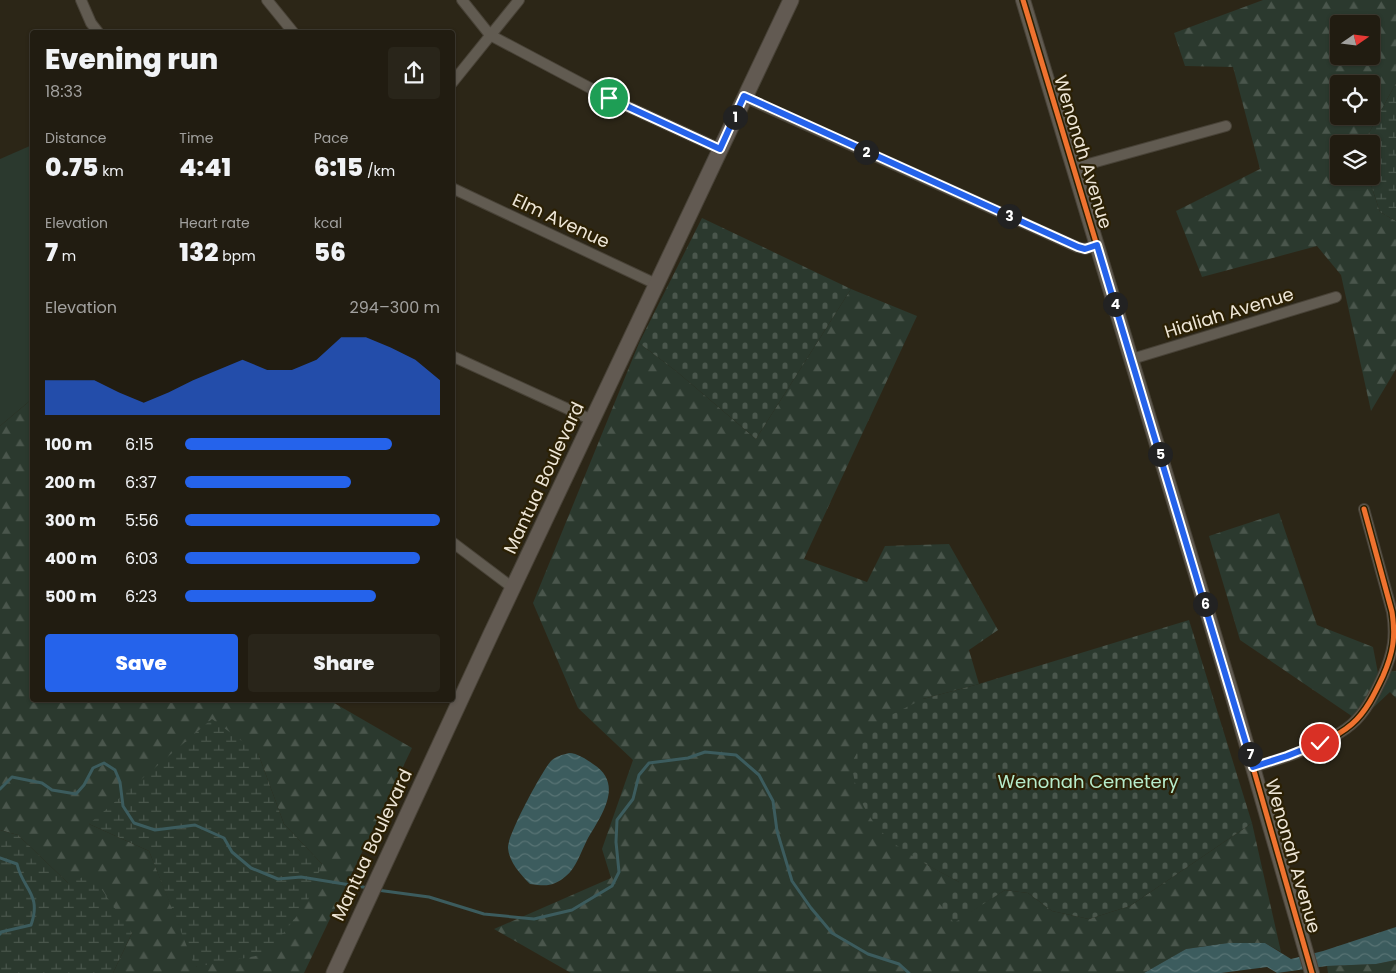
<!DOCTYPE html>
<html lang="en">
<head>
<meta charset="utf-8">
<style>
  :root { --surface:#211c11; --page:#29251a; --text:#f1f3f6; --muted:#a2a19f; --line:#3e3a31; --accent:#2563eb }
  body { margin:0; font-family:Poppins,sans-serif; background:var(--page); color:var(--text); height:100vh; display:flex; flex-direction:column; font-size:19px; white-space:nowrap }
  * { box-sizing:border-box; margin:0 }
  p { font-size:16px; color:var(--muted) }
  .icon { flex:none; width:28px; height:28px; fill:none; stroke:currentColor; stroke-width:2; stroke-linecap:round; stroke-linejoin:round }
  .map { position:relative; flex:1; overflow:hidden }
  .sheet { position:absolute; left:30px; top:30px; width:425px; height:672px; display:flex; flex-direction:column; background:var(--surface); border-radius:5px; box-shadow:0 1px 4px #0004,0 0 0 1px var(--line) }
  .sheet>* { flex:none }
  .needle { width:32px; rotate:76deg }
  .fabs { position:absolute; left:1330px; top:15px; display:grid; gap:10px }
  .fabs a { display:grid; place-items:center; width:50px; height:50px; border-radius:5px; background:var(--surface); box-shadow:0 1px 4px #0004,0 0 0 1px var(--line); font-size:25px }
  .pin { position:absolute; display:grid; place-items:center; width:42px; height:42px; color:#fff; margin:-21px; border:2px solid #fff; border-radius:50%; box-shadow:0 1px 5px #0007 }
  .km { position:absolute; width:25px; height:25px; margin:-12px; border-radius:50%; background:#222; color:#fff; font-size:14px; line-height:25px; text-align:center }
  .round { display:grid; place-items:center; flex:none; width:52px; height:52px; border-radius:5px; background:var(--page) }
  .headline { display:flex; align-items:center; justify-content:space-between; height:85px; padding:0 15px }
  h1 { font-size:28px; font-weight:800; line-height:38px }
  .stats { display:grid; grid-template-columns:repeat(3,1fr); gap:8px; height:85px; padding:5px 15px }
  .stats div { display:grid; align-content:center }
  .stats b { font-size:25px; font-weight:800 }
  .stats small { font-size:14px; font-weight:400 }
  .stats p { font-size:14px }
  .chart { height:140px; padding:10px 15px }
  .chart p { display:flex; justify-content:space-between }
  .chart svg { width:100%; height:90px; margin-top:5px; fill:var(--accent); opacity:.7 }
  .cta { display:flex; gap:10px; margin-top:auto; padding:10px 15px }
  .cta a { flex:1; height:58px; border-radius:5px; background:var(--accent); color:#fff; font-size:20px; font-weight:800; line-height:58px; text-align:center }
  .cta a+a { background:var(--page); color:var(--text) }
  ul { padding:0 15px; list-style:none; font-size:16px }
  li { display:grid; grid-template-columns:80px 60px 1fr; align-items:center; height:38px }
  li i { height:12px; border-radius:6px; background:var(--accent) }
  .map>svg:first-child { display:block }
  .forest { fill:url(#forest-firs); fill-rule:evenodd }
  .wetland { fill:url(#wetland-marsh) }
  .cemetery { fill:url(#cemetery-stones) }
  .park { fill:#2b392e }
  .water { fill:url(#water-waves) }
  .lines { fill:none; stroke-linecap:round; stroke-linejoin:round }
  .stream { stroke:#3c5c5e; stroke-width:3 }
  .minor-casing { stroke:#484237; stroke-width:12 }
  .tertiary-casing { stroke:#484237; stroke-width:16 }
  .secondary-casing { stroke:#484237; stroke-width:17 }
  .minor { stroke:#615b51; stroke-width:10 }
  .tertiary { stroke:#615b51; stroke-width:14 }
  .secondary { stroke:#625a52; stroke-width:15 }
  .cycleway-casing { stroke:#2b2004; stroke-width:8 }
  .cycleway { stroke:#ef722f; stroke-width:5 }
  .route-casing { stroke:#fff; stroke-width:10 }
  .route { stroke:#2563eb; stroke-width:6 }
  .labels { text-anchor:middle; stroke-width:4.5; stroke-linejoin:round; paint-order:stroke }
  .street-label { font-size:18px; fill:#eee6d7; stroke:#2b2004 }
  .park-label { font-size:18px; fill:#b6eccc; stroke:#2b2004 }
</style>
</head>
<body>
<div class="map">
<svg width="1396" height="973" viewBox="0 0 1396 973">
  <defs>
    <pattern id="forest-firs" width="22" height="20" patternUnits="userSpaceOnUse" patternTransform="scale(1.25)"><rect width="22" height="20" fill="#2b392e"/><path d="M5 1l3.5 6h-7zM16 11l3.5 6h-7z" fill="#4a564c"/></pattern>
    <pattern id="wetland-marsh" width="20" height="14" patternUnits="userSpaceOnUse" patternTransform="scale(1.25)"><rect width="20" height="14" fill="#2b392e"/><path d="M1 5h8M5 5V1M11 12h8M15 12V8" fill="none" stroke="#4a564c"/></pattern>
    <pattern id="cemetery-stones" width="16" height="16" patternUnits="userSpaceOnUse" patternTransform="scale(1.25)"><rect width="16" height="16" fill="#2b392e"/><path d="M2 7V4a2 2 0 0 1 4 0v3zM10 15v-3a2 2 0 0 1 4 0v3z" fill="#4a564c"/></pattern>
    <pattern id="water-waves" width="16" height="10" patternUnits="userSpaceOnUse" patternTransform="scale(1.25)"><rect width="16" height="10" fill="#3c5c5e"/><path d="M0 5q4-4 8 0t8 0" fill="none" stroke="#587374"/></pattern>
  </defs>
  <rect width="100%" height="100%" fill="#2c2617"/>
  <!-- forest -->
  <path class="forest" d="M1263,0H1396V83L1363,144H1339V176H1368L1380,212L1396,221V369L1371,411L1341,275L1317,246L1202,277L1176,211L1260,169L1233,67L1185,66L1174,33ZM1339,24H1371V56H1339ZM1339,84H1371V116H1339Z
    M851,289L917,316L804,559L867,582L885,546L949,544L998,630L969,650L979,684L923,699L924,863L959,882L954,922L1005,890L1028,893L1052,911L1089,919L1130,906L1252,823L1281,952L1265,943H1228L1186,949L1144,973H571L494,929L611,878L602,849L633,760L578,708L533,603L639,343L676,371L756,439Z
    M32,399V700H329L412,748L304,973H113L132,933L68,883L18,835L0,830V426ZM258,753L284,824L322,864L196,967L149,851L89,824Z
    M1279,513L1317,625L1373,647L1378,673L1396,671V698L1390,692L1359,721L1240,640L1209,536Z
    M1396,960V973H1328L1327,966L1376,964Z"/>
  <!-- wetland -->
  <path class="wetland" d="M1396,83V221L1380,212L1368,176H1371V144H1363Z
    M212,719L258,753L284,824L322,864L307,903L267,954L195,967L149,851L89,824Z
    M0,830L18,835L68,883L91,874L132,933L113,973H0Z"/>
  <!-- cemetery -->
  <path class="cemetery" d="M702,218L851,289L756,439L676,371L639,343Z
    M1189,620L1252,823L1130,906L1089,919L1052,911L1028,893L1005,890L954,923L939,903L959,882C919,860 878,843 860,798C855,787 854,775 851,764L873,724L923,699L979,684Z"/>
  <!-- park -->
  <path class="park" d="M32,145V399L0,426V159Z"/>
  <!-- water -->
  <path class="water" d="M569,753C577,753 586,759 593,764C625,784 601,816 587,840C581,852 576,868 566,876C553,887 546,886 530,884C521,875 509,862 508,848C507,836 542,771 551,761C556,756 562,755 569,753Z
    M1396,927V960L1376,964L1327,966L1277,973L1267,967L1221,973H1144L1186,949L1228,943H1265L1291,959L1323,951Z"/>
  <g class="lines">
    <!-- stream -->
    <path class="stream" d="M0,789L12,777L42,783L52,790L76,794L84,785L93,768L104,763L115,770L120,782L123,806L134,823L155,830L195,825L224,838L232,852L251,868L278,879L301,877L369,888
      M0,858L17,864C23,890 42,894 31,925L1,932L0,934
      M377,890L429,897L484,914L534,919L572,910L612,886L619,872L616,842L617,820L633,799L639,775L649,763L688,758L705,752L736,755L759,775L773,801L777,831L792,881L811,908L832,933L868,954L899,964L909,973"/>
    <!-- minor casing -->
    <g class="minor-casing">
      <path id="minor" d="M81,0L91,23L98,32
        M267,0L293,32
        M462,0L490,35L609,98L720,149
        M452,83L519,0
        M744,97L1077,247L1085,249L1097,245
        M1074,168L1226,126
        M452,188L656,284
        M452,356L592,420
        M1132,359L1336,297
        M452,542L513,588
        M1253,767C1282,759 1329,744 1352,724C1366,712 1375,693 1383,676C1393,653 1396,637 1392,612L1364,509"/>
    </g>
    <!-- tertiary casing -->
    <g class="tertiary-casing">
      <path id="tertiary" d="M1023,0L1232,694L1312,973"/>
    </g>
    <!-- secondary casing -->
    <g class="secondary-casing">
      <path id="secondary" d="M334,973L490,636L791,0"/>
    </g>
    <!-- minor -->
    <use href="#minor" class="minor"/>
    <!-- tertiary -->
    <use href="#tertiary" class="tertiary"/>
    <!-- secondary -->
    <use href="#secondary" class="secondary"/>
    <!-- cycleway casing -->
    <g class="cycleway-casing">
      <path id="cycleway" d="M1023,0L1232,694L1312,973
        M744,97L1077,247L1085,249L1097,245
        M1253,767C1282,759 1329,744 1352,724C1366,712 1375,693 1383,676C1393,653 1396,637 1392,612L1364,509"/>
    </g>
    <!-- cycleway -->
    <use href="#cycleway" class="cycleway"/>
  </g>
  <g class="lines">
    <!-- route casing -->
    <g class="route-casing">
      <path id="route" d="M609,98L720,149L744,96L1078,247L1085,249L1097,245L1253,767L1287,756L1320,743"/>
    </g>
    <!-- route -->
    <use href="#route" class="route"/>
  </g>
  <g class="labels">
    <!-- street labels -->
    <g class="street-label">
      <text transform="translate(1083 152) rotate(73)" y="6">Wenonah Avenue</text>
      <text transform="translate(561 221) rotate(25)" y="6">Elm Avenue</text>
      <text transform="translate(1229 313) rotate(-17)" y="6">Hialiah Avenue</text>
      <text transform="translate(544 478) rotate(-65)" y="6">Mantua Boulevard</text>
      <text transform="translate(372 845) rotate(-65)" y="6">Mantua Boulevard</text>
      <text transform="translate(1293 856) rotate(74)" y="6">Wenonah Avenue</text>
    </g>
    <!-- park labels -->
    <g class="park-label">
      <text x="1088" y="788">Wenonah Cemetery</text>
    </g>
  </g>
</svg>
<div class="fabs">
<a><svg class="needle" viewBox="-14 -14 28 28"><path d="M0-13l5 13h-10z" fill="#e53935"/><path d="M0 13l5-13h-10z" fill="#a2a19f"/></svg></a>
<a><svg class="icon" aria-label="locate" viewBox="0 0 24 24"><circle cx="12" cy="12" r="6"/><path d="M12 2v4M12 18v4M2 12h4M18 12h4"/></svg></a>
<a><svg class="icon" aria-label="layers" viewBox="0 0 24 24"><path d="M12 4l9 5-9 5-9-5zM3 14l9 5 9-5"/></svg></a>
</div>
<div class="pin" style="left:609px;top:98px;background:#1e9e55"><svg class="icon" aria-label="arrive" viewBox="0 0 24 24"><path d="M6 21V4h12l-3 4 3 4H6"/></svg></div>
<div class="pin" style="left:1320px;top:743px;background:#d93025"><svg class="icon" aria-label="check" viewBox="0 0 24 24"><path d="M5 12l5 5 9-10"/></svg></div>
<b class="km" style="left:735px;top:117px">1</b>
<b class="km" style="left:866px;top:152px">2</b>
<b class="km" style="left:1009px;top:216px">3</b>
<b class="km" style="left:1115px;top:304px">4</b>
<b class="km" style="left:1160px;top:454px">5</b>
<b class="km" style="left:1205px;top:604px">6</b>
<b class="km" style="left:1250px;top:754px">7</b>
<section class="sheet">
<div class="headline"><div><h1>Evening run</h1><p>18:33</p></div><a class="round"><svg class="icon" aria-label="share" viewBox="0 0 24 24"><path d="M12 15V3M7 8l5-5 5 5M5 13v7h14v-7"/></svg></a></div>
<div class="stats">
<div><p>Distance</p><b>0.75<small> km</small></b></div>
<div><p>Time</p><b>4:41</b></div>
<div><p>Pace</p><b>6:15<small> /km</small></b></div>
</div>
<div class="stats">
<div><p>Elevation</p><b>7<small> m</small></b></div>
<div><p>Heart rate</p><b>132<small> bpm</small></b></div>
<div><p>kcal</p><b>56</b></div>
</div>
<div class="chart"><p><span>Elevation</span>294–300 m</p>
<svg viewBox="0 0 160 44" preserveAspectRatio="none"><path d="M0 44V27L10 27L20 27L30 33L40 38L50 33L60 27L70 22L80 17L90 22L100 22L110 17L120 6L130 6L140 11L150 17L160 27V44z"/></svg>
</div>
<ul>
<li><b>100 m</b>6:15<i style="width:81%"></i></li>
<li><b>200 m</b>6:37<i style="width:65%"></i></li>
<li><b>300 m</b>5:56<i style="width:100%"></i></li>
<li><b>400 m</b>6:03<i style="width:92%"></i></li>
<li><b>500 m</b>6:23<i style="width:75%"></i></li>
</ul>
<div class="cta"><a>Save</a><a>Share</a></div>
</section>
</div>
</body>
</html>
